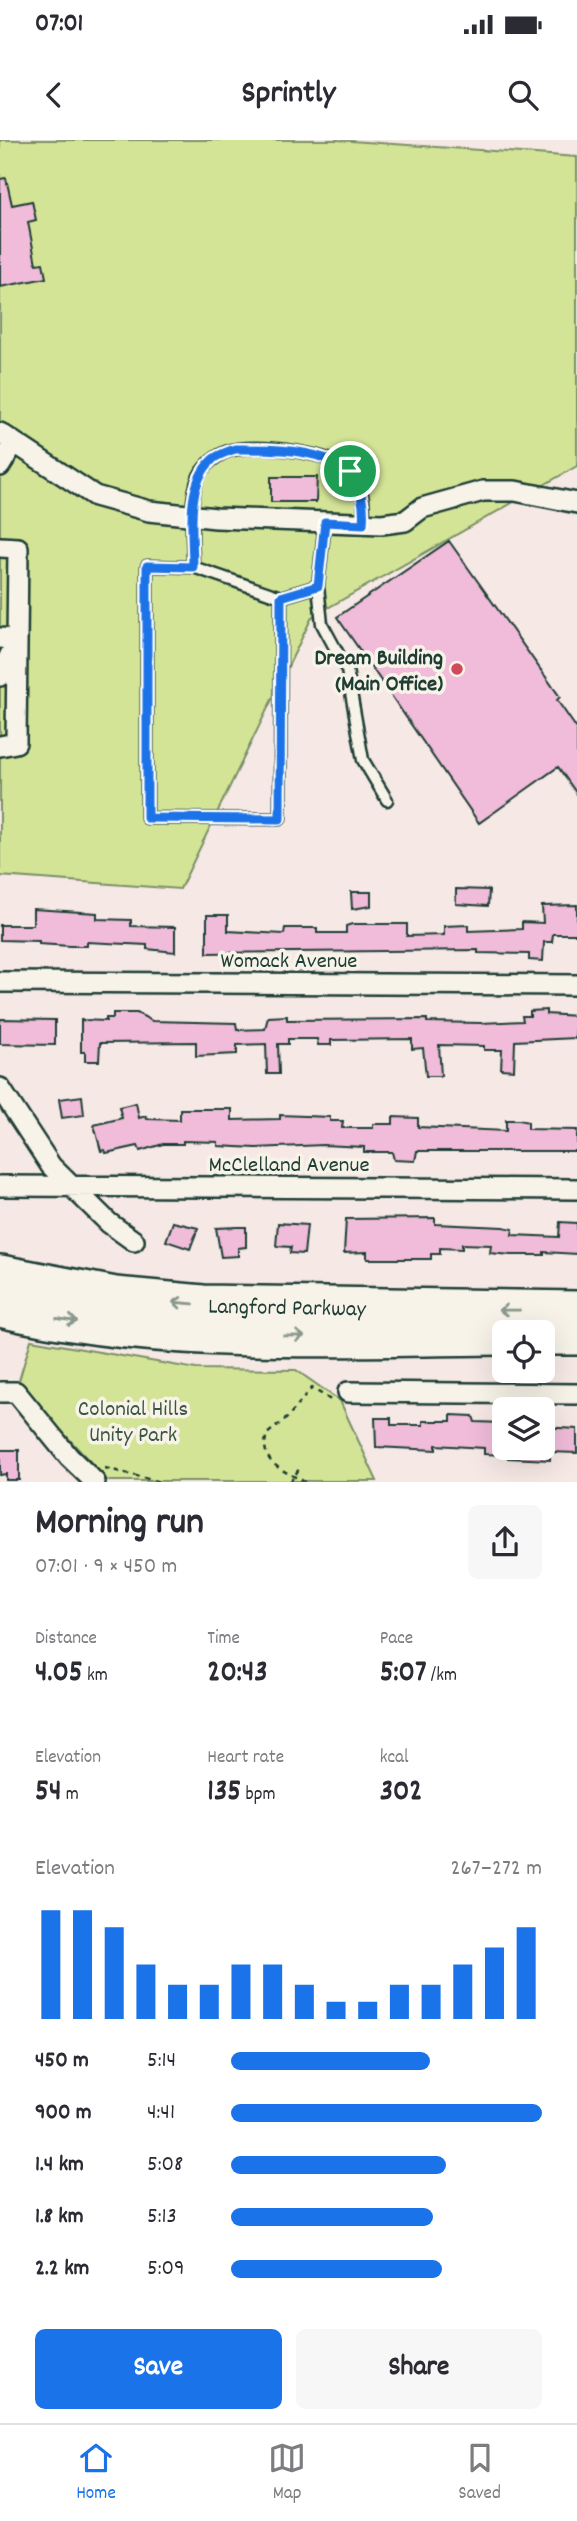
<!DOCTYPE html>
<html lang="en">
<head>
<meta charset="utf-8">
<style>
  :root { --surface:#fff; --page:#f7f7f7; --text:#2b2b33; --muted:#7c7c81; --line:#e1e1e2; --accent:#1a73e8 }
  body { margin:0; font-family:Dekko,sans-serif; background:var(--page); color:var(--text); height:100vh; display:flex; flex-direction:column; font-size:26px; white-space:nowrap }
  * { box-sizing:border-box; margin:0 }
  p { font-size:23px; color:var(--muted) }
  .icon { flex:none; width:38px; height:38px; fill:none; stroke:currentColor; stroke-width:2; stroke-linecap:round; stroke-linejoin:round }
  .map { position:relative; height:1342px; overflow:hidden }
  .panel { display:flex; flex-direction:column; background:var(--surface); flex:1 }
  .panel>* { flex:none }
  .fabs { position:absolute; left:492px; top:1180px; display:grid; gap:14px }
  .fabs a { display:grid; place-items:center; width:63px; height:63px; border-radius:10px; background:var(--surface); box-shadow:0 7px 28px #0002; font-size:35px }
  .pin { position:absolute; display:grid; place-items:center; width:60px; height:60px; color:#fff; margin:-30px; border:4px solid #fff; border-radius:50%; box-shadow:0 2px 7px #0007 }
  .round { display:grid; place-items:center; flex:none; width:74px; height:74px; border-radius:10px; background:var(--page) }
  .head { display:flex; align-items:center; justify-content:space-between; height:119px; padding:0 35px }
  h1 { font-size:38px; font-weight:700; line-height:52px }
  .figures { display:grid; grid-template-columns:repeat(3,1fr); gap:10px; height:119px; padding:7px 35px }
  .figures div { display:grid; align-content:center }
  .figures b { font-size:30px; font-weight:700 }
  .figures small { font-size:19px; font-weight:400 }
  .figures p { font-size:19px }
  .chart { height:196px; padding:14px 35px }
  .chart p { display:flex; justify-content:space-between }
  .chart svg { width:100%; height:126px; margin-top:7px; stroke:var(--accent); stroke-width:6 }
  .cta { display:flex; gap:14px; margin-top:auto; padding:14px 35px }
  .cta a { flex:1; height:80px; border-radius:10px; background:var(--accent); color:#fff; font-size:28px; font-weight:700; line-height:80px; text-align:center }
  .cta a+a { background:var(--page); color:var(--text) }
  ul { padding:0 35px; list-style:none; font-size:23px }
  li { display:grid; grid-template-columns:112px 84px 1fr; align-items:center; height:52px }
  li i { height:18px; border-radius:9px; background:var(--accent) }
  .status { display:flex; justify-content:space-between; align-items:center; height:49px; padding:0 35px; background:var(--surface); direction:ltr }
  .status svg { height:19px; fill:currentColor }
  header { display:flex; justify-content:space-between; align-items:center; height:91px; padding:0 35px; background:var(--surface); font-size:32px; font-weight:700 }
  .tab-bar { display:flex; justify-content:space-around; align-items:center; height:98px; border-top:2px solid var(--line); background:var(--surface); font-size:19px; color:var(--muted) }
  .tab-bar a { display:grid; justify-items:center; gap:4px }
  .tab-bar .selected { color:var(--accent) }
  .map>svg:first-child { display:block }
  .green { fill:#d4e497; stroke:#7a9066; stroke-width:2 }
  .building { fill:#f0bcd9; stroke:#1f3d34; stroke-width:2 }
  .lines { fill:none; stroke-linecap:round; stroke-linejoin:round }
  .lane-casing { stroke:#1f3d34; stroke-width:15 }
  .street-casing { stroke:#1f3d34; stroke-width:24 }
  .highway-casing { stroke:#1f3d34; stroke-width:42 }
  .path { stroke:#1f3d34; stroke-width:2.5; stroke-dasharray:5 5; stroke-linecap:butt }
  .lane { stroke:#f7f3e8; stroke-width:10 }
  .street { stroke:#f7f3e8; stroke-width:19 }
  .highway { stroke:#f7f3e8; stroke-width:37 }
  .oneway { stroke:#8b988e }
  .route-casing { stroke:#fff; stroke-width:14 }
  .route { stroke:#1a73e8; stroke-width:9 }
  .poi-dot { fill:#d1495b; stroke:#f7f3e8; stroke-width:2.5 }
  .labels { text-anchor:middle; stroke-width:7; stroke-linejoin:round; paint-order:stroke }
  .poi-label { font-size:23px; font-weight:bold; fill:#1f3d34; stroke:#f7f3e8; text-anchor:end }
  .street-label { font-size:23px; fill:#1f3d34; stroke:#f7f3e8 }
  .park-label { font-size:23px; fill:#3a5643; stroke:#f7f3e8 }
</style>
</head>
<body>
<div class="status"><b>07:01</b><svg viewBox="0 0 49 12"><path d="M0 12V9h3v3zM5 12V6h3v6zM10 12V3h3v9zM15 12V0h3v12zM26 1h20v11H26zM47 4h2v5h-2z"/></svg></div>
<header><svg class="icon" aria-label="back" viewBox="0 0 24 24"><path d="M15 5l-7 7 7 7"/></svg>Sprintly<svg class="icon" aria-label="search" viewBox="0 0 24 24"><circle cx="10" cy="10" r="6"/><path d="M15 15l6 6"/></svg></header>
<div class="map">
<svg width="577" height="1342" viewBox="0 0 577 1342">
  <rect width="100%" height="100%" fill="#f6e8e5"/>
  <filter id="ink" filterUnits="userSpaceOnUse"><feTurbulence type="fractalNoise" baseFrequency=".0143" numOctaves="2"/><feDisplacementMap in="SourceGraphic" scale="14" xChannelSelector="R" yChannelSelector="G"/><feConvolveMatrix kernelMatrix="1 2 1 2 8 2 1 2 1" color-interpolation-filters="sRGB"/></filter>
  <g filter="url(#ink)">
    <!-- green -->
    <path class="green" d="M0,0H337L577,17V326L312,477L180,749L0,736Z
      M31,1200L196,1229L296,1230L340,1261L377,1341H108L18,1244Z"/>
    <!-- building -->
    <path class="building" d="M6,38L12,65L32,61L36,80L28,82L36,124L43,123L46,138L0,147V39Z
      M271,337H317L316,362H271Z
      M449,401L560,557L557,560L577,589V654L558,627L479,683L337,477Z
      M456,749L489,750L488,766L456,764Z
      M351,752H371V766L352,769Z
      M577,765V794H553L552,802H544L543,821L529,820V814L478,813V810L207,813V775H228V791L284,794L285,788H317V793H346V786L352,784H407V796L444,795V786L468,785V791L522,789V782L543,783L542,766Z
      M33,769L97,773V779L131,780V786L175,787V812L147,809V805L87,802V806H70L39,804V801L0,800V785H33Z
      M546,870V874L577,876L575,898L515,901L514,930L501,929L502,910H484V906L439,905L441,936H426L423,908L412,909V899L331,900V905H318L317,899H288V904H278L279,934H267L266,904L237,905V914L196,916V902L100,903L99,921H85V912H81V880L106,881V878H113V873H137L152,881L236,883L237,890L265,889L268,877L287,876V880L427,879V882L481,883L523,881L522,876H530V871Z
      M0,879L55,880V905L0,904Z
      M82,956L84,975L62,978L59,959Z
      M136,963L139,978L146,976L147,979L180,980V969H232V980L280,979V975L330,977V981H343L342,988H373V984H393V977L418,978V987L506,991V980H519L528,982V989L577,990V1011H417L415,1021L394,1020L392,1012H364V1007L323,1005L256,1008L218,1006V1002L183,1001V1004H163L140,1011L138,1006L106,1013L105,1010L101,1011L94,985L122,978L119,967Z
      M435,1078V1084L503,1087L513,1089L512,1095L559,1097L560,1082L577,1083V1114L544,1112V1115H511L490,1113L491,1105L462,1104V1109L440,1108V1114H431V1119H367V1112L344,1113L346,1079Z
      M173,1082L198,1088L190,1109L166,1101Z
      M278,1083L307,1085L304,1114L290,1113L291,1107L276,1106Z
      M237,1087H246V1107L238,1108V1116L221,1117L216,1088Z
      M451,1275L473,1276L475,1282L504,1283V1315L484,1314V1308L436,1305V1310L376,1307L375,1278H391V1285H423V1281H451Z
      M542,1287L577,1289V1313L550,1312V1320L508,1318L509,1307H542Z
      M0,1310H19V1340H6V1334L0,1335Z"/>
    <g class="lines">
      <!-- lane casing -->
      <g class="lane-casing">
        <path id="lane" d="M325,382L318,446L322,484L347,530L363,620L387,660
          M193,427C193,399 188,362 199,336C206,322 222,311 237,309C265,306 333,311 351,333C364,349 365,364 363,384
          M281,457L280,679L147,678V426L193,427L281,457L318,446"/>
      </g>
      <!-- street casing -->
      <g class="street-casing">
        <path id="street" d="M0,293L95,356L149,371L216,378L382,384L405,381L422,368L483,351H515L577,363
          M0,326L14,303
          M0,407L18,408L16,603L0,606
          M0,498L17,500L0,536
          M0,842L577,845
          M0,948L51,1026L109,1083L134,1101
          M0,1046L577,1049
          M0,1252H16L69,1317L95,1342
          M348,1252L577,1254"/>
      </g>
      <!-- highway casing -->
      <g class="highway-casing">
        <path id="highway" d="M0,1134L115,1156L203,1164L577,1170
          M0,1168C164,1207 337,1197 504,1196
          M542,1196H577"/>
      </g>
      <!-- path -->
      <path class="path" d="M105,1328L160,1342
        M290,1342L299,1329
        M305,1342C283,1330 258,1323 267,1294L287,1278L312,1248L332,1261"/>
      <!-- lane -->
      <use href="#lane" class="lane"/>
      <!-- street -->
      <use href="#street" class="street"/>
      <!-- highway -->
      <use href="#highway" class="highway"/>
    </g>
    <!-- one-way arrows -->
    <defs><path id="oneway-shaft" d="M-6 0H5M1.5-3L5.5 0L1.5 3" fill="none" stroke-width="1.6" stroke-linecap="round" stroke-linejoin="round" transform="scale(1.75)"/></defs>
    <g class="oneway">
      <use href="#oneway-shaft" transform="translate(183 1163) rotate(-175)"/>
      <use href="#oneway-shaft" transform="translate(509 1170) rotate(-179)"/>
      <use href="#oneway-shaft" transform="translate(67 1180) rotate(9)"/>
      <use href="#oneway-shaft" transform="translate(294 1196) rotate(1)"/>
    </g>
  </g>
  <g class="lines" filter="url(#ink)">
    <!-- route casing -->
    <g class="route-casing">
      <path id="route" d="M235,309C291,309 370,307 363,384L325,382L318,446L281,457L280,679L147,678V426L193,427C193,395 185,346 211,321C216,315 227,312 235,309Z"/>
    </g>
    <!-- route -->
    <use href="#route" class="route"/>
  </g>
  <!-- markers -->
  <circle class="poi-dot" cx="457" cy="529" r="7"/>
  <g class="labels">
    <!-- poi labels -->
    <g class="poi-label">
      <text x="443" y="524">Dream Building<tspan x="443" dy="26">(Main Office)</tspan></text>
    </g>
    <!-- street labels -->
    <g class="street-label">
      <text x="289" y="827">Womack Avenue</text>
      <text x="289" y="1031">McClelland Avenue</text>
      <text transform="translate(287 1166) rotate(1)" y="8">Langford Parkway</text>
    </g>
    <!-- park labels -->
    <g class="park-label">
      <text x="133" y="1275">Colonial Hills<tspan x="133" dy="26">Unity Park</tspan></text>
    </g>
  </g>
</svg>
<div class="fabs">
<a><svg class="icon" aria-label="locate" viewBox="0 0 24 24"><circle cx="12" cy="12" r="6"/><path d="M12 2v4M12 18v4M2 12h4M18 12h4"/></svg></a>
<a><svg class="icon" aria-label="layers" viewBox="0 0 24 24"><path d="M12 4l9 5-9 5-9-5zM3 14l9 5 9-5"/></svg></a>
</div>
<div class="pin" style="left:350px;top:331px;background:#1e9e55"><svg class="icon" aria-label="arrive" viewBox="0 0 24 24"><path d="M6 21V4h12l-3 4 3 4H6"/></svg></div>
</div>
<section class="panel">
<div class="head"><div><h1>Morning run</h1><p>07:01 · 9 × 450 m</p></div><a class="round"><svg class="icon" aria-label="share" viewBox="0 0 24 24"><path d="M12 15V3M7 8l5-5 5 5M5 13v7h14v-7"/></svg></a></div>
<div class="figures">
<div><p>Distance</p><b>4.05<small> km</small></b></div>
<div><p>Time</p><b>20:43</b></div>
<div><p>Pace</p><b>5:07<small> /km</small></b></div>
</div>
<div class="figures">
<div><p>Elevation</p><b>54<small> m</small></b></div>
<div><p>Heart rate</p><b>135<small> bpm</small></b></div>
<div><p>kcal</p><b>302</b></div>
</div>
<div class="chart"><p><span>Elevation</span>267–272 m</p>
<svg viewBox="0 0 160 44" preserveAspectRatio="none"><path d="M5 44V6M15 44V6M25 44V12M35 44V25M45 44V32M55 44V32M65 44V25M75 44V25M85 44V32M95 44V38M105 44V38M115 44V32M125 44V32M135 44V25M145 44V19M155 44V12"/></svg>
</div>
<ul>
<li><b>450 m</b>5:14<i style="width:64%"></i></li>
<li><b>900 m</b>4:41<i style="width:100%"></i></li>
<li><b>1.4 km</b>5:08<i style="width:69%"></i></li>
<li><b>1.8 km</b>5:13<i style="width:65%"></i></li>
<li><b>2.2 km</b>5:09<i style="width:68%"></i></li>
</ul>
<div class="cta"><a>Save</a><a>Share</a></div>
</section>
<nav class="tab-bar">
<a class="selected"><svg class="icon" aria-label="home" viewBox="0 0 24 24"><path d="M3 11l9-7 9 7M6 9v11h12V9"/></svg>Home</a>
<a><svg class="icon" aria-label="map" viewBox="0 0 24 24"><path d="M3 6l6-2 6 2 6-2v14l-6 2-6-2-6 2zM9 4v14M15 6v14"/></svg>Map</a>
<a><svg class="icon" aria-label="saved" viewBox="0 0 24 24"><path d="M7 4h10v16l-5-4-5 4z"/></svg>Saved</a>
</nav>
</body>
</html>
